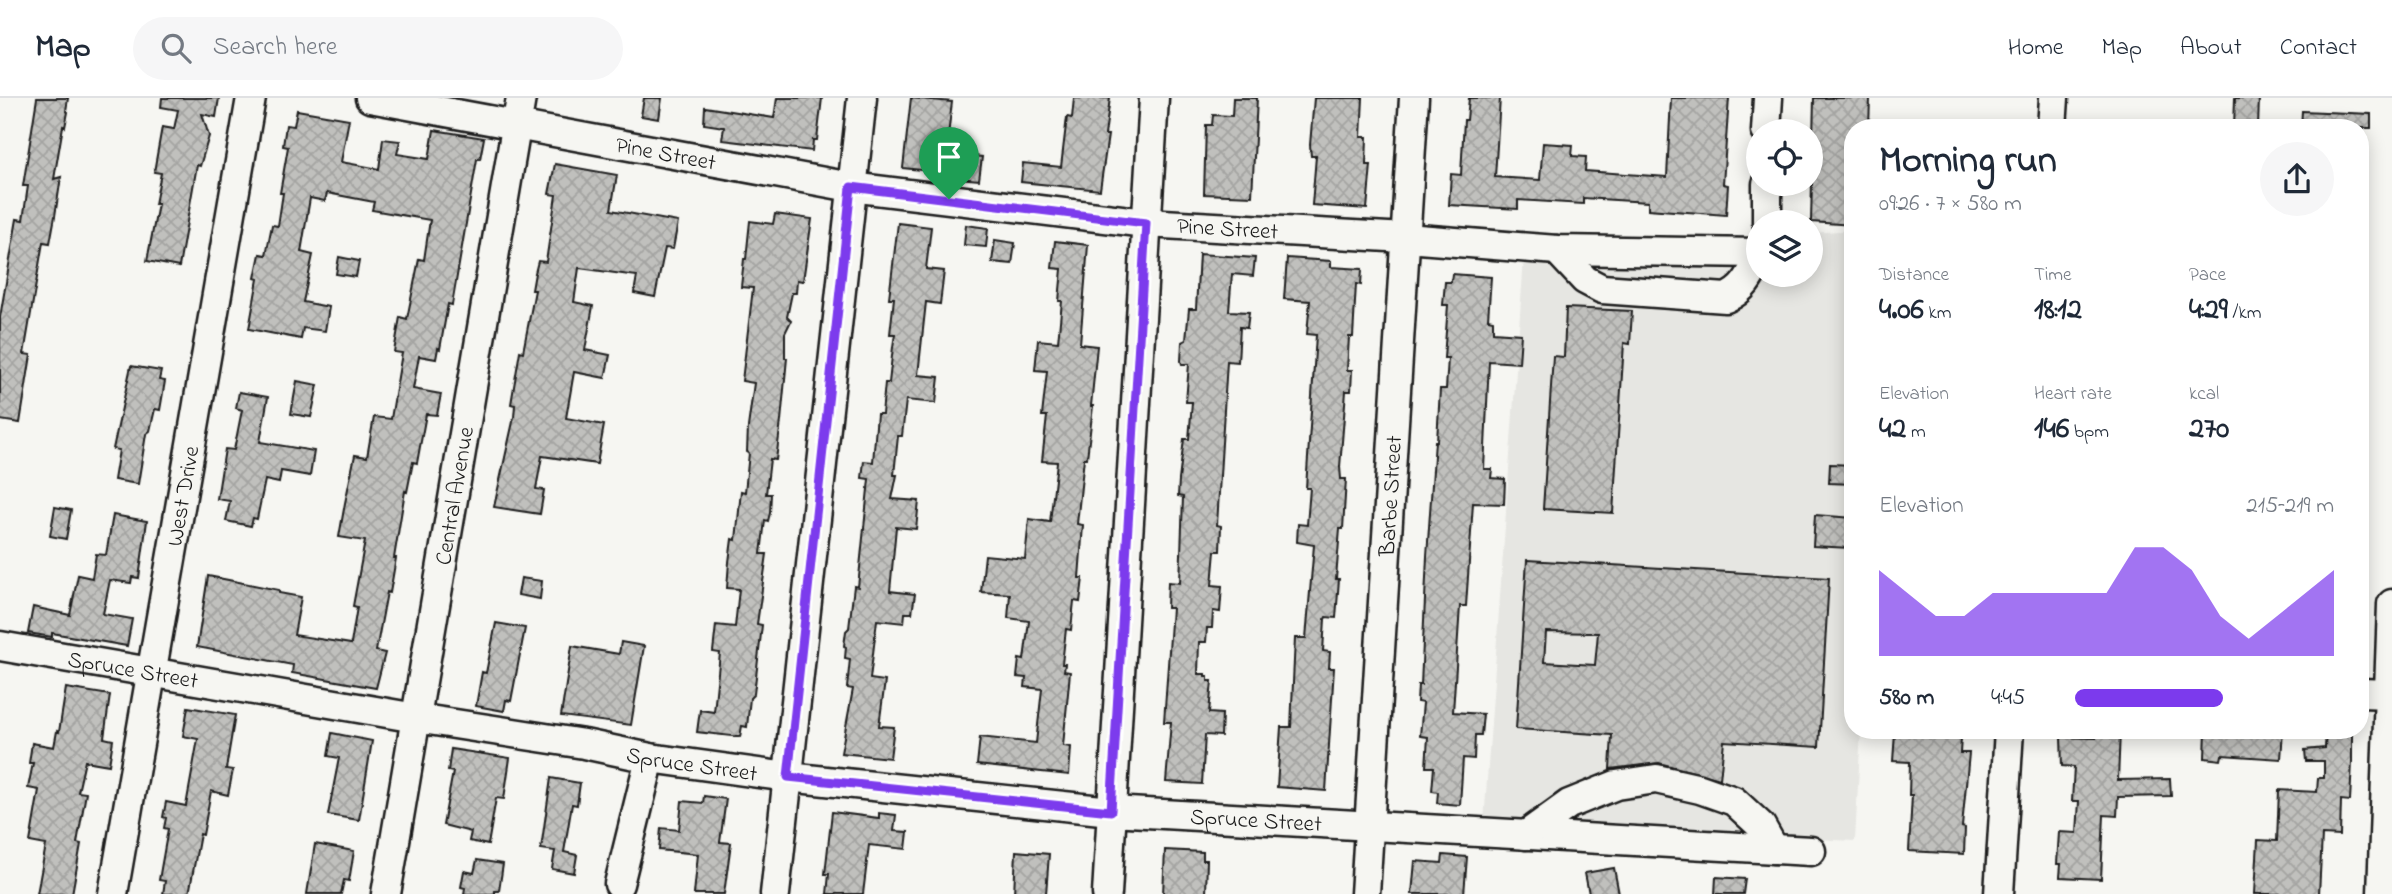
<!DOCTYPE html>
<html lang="en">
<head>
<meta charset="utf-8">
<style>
  :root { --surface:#fff; --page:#f6f6f7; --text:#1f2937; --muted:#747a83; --line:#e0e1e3; --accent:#7c3aed }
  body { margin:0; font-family:"Indie Flower",sans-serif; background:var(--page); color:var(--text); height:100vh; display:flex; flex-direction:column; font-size:26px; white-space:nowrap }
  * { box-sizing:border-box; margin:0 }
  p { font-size:23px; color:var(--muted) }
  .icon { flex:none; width:38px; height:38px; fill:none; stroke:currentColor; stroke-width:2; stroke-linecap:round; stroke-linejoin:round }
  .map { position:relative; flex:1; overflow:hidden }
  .details { position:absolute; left:1844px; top:21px; width:525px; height:620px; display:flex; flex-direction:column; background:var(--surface); border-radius:28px; box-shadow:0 4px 18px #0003 }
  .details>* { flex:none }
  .tools { position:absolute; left:1746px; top:21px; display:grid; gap:14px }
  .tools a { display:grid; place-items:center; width:77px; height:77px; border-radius:50%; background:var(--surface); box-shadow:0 4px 18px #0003; font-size:35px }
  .pin { position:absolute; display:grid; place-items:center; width:60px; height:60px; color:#fff; margin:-72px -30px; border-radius:50% 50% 50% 0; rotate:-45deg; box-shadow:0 0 7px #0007 }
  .pin .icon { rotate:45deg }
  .round { display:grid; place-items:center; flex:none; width:74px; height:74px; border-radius:37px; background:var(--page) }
  .summary { display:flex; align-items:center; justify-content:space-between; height:119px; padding:0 35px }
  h1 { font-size:38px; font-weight:700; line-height:52px }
  .figures { display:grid; grid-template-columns:repeat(3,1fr); gap:10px; height:119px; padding:7px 35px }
  .figures div { display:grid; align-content:center }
  .figures b { font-size:30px; font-weight:700 }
  .figures small { font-size:19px; font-weight:400 }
  .figures p { font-size:19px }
  .chart { height:196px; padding:14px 35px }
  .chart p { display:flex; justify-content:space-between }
  .chart svg { width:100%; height:126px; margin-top:7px; fill:var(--accent); opacity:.7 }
  ul { padding:0 35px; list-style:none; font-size:23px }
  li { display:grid; grid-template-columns:112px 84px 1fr; align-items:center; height:52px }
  li i { height:18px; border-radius:9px; background:var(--accent) }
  header { display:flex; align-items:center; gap:42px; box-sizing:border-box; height:98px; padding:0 35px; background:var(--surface); border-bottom:2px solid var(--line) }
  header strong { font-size:33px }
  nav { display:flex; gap:38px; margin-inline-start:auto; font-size:24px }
  .search { width:490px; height:63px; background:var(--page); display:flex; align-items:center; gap:18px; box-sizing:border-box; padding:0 24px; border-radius:38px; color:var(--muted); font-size:26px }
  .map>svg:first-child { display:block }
  .built { fill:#e6e6e2 }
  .building { fill:url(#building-cross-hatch); stroke:#1c1c1c; stroke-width:2; fill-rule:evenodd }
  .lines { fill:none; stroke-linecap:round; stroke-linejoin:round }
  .minor-casing { stroke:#1c1c1c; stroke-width:33 }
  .minor { stroke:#f6f6f2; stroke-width:28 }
  .route-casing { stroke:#fff; stroke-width:14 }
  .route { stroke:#7c3aed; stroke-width:9 }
  .labels { text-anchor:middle; stroke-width:7; stroke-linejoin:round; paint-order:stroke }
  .street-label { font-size:23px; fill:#1c1c1c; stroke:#f6f6f2 }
</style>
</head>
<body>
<header>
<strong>Map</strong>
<div class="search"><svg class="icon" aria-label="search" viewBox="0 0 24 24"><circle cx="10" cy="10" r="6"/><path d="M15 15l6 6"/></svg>Search here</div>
<nav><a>Home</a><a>Map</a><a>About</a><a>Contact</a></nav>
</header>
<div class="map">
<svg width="2392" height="796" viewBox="0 0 2392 796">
  <defs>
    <pattern id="building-cross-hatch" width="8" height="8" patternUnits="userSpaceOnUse" patternTransform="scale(1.75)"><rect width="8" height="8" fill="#c0c0bd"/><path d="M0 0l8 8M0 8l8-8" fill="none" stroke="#a4a4a2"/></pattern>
  </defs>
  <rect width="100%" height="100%" fill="#f6f6f2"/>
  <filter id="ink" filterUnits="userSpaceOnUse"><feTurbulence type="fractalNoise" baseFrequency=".0143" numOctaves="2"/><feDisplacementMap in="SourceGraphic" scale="14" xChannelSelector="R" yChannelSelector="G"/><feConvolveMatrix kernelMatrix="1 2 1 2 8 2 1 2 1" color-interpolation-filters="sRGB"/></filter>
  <g filter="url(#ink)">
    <!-- built -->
    <path class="built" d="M1853,132V632H1861L1855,743L1484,724L1524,160L1759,168V177H1811V135Z"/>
    <!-- building -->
    <path class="building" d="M37,0H68L66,13L68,14L65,29L63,28L54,81L61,79L55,118L50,145L43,144L24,256L31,257L20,325L0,322V219L17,121L23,122L28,88H23Z
      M162,0H219L216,19L202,16L209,38L200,68L197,67L179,169L147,163L158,106H155L161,75L154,74L162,29L174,31L178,12L161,9Z
      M644,0H662L659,21L641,18Z
      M777,0H822L817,42H813L812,53L722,42L724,29L704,26L705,9L774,20Z
      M911,0L952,4L946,55L982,59L979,82L959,80L960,76L903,70Z
      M1074,0H1110L1105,37H1108L1100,92L1021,84L1023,65L1061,69L1067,19L1072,20Z
      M1233,0H1257L1252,98L1204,96L1206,27H1212L1213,17L1232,18Z
      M1314,0H1363L1361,39H1367L1366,67H1371L1367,111L1312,107L1316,58H1311L1310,47Z
      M1469,0H1500L1495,79L1540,82L1543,45L1573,47L1572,58L1586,59L1585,73L1667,79L1671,0H1729L1723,86L1728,87L1726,117L1648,111V104L1583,100V106L1518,102V111L1449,107L1451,76L1461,77L1464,22H1467Z
      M1814,0H1870L1869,30H1853V127L1811,124Z
      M2235,0H2259L2258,30H2234Z
      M297,12L349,21L341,64L379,71L383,41L400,43L397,56L429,61L434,32L484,40L480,61H477L452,207L448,206L440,251L438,250L436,261L419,258L413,291L441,296L437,317L426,316L417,365L413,364L407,394L405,393L394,460H396L390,495L387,494L376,553L385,555L376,590L292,575L293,567L197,549L208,478L279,492V495L301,499L294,537L351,546L357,509L353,508L365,443L339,439L345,405L355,357L367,359L374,319L391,321L402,255L394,254L400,219L407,221L419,161L424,162L430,122L372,112L374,104L327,95L325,103L310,100L301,154L313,157L303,204L329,209L325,233L303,230L301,241L249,231L258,181L255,180L260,156L266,157L272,127L278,128L283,95H280L288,49L283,48L286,27L294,28Z
      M2302,13L2371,16V30H2301Z
      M555,66L617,77L611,112L678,124L673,151L665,150L655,199L634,195L637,178L579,170L574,204L593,208L585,252L610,257L605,280L574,274L566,320L604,327L597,366L542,358L536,391L544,392L540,416L494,409L514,319L515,307L511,306L520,253L523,254L535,192H532L535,175L538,163L546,164L556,97L549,96Z
      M775,116L812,121L803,183L797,182L796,195H792L787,219L791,223L785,235V260H787L781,323L776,362L770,361L766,396H771L770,415L768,423L765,422L761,456H767L757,526L762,527L754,596L750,600L747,629L742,628L740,639L697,634L700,612L714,614L720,555L713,554L716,527L735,529L739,491L727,490L729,464L732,441L736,442L741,393L745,394L749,355L747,354L748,329L754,285L742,283L753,190L741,189L744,161H746L750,123L773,126Z
      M898,125L931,129L926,171L944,173L940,206L926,204L918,277L939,279L936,305L906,302L902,338H898L894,377H897L892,401L919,403L916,431L896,429L890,493L915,496L912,515H905L904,525L877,522L870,581L885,583L879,628L894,629L890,660L841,655L853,591L847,590L850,561L845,560L846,549L844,548L846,533L849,530L854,488L858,489L869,381L862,380L864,363L873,364L877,316H882L885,285H889L893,249L895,236H890L894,200H889Z
      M966,127L988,130L986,149L964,147Z
      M995,142L1015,145L1012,166L992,164Z
      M1055,143L1088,147L1080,246L1097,248L1091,308H1093L1087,360H1084L1077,426L1083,427L1079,480H1083L1080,504L1074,503L1071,532L1066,531L1062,566H1065L1064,573L1070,574L1063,648L1071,649L1069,677L977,667L980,639L1036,645L1042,591L1025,589L1026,580L1017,579L1019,561L1024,562L1029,523L1008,520L1010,496L981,494L985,457L1025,461L1029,421L1050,424L1057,364L1042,363L1047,318H1042L1047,273L1035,272L1038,242L1058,244L1062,203H1059L1062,171L1052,170Z
      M1199,156L1255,160L1253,178L1232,176L1229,213L1249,214L1247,230L1240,229L1238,264L1227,263L1217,427L1221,428L1220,453H1215L1212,487L1222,488L1220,514L1213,513L1212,530H1207L1206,544H1199L1198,576H1205V578H1208V583H1212L1209,615L1222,616L1221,638L1205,637L1202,686L1166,684L1171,624H1164L1172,510H1167L1168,484L1180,485L1183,399L1178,398L1179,382L1184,341H1189L1192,304H1186L1189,266H1182L1181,263L1182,244L1186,242L1189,211H1196Z
      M339,159L359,163L356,179L336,176Z
      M1287,160L1331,163V169L1362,171L1361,187L1356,186L1353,239H1349L1347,272H1352L1351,293H1346L1340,369L1341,381H1346L1343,431H1340L1336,481H1339L1336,520L1326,519L1325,521L1323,553L1330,554L1329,570H1334L1326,693L1277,689L1281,629H1291L1295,540H1306L1314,447L1297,444L1298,426L1307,427L1310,390H1306L1316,237L1307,236L1310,203L1284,201Z
      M1452,176L1491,179L1488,221L1493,222V234L1521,236L1519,265L1489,263L1484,371H1492L1491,380L1505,381L1504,406L1473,405L1466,508H1460L1453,614L1483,616L1481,637H1475L1474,661L1463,660L1460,707L1437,705L1438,694L1432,693L1434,669H1426L1428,639L1420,638L1423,605L1417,604L1418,587H1421L1427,458L1435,343H1437L1440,291H1446L1448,260H1444L1448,207H1443L1445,184H1451Z
      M1566,210L1632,213L1630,246L1624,245L1613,415L1543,411L1553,258L1564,259Z
      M131,268L161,273L159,282L165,283L160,312L155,311L150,333L146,336L138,386L114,382L119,352L113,351Z
      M297,283L318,287L311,319L291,316Z
      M239,294L268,299L260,344L314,353L310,378L281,373L279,385L265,382L257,421L253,420L251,428L226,423L230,403L217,401L225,351L234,352L242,312L236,310Z
      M1830,366L1853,367V386L1829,385Z
      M55,409L71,412L66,441L50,438Z
      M113,417L147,423L139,480L132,479L131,485L110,482L103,516L132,521L127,548L52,535V539L28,535L33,509L70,517L78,477L92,480L96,456L106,457Z
      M1815,417L1853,420L1850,450L1813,448Z
      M1527,462L1829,480L1819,649L1724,643L1720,681L1659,665L1610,671L1612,637L1516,631ZM1546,534L1598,535L1595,567L1544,564Z
      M521,480L542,483L540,501L518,497Z
      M496,525L525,530L511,603L506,602L504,613L476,608L482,574L486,575Z
      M621,544L644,548L631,627L561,618L572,548L619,556Z
      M66,590L110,597L104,640L113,642L109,667L85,663L78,694L86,695L77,745L81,746L72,796H37L46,747L30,744L39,692L28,690L33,665H29L32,645L54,649L57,633L59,634Z
      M188,609L235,617L226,671L233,672L228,697L211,693L203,737L200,736L189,796H163L165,783L159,782L168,731L164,730L166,720L163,719L166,704L186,708L198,641L183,638Z
      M2096,632L2120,633L2118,682L2170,681L2171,698L2118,699L2117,718L2104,717L2101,781L2060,779L2061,766H2057L2059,734L2077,735L2079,703H2072L2074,669L2062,668L2061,639L2096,640Z
      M2206,632H2283L2281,661L2222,657L2221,662L2205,660Z
      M2326,632H2352V664L2350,703L2341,702L2340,738L2322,737L2319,796H2255L2258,742L2277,743L2279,692L2317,694L2318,680H2324V663H2306L2305,652L2325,650Z
      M332,635L372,643L359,722L328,717L339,660L328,658Z
      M1895,635L1961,640L1960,655H1969L1962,729L1965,730L1964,756L1909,753L1912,697H1909L1910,664L1893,663Z
      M451,651L510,660L504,701L496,700L488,747L469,743L471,734L443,727L453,674L448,673Z
      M551,680L580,685L577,707L572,706L564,754L577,757L574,775L552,771L555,753L541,751Z
      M704,698L726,701L720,744L731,745L724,796H694L698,756L659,752L661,730L679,732L682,703L703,705Z
      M832,714L879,720V715L896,717L894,733L908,734L906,751L869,747L863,796H827L829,776H825Z
      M315,746L354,753L349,783L344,782L341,796H307Z
      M1165,752L1203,754V762H1207L1206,796H1163Z
      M1016,753L1049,756L1046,796H1014Z
      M1443,757L1467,759L1464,796H1412L1415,763L1442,765Z
      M477,762L503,766L499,793H495V796H464L465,790L461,789L464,773L474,775Z
      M1614,770L1619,796H1589L1585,775Z
      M1716,779L1745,781L1743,796H1715Z"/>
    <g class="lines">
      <!-- minor casing -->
      <g class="minor-casing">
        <g id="minor">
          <path id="s1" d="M370,0L851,89L1146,125L1406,140L1557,152L1759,155"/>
          <path d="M2052,30L2054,0"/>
          <path d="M1766,33L1768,0"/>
          <path d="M1767,86V124"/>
          <path d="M1557,152L1585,182L1602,191L1726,200C1744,192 1750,179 1759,161"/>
          <path id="s2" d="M0,548L416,620L584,646L650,660L788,679L1111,713L1811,753"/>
          <path d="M2361,595L2389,596"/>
          <path d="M1526,737L1569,706L1616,687L1656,681L1700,691L1734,703L1761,728L1774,751"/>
          <path d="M619,786L650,660"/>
          <path id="s3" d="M113,796L251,0"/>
          <path id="s4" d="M386,796L521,0"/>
          <path d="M775,796L862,0"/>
          <path d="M1107,796L1154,0"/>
          <path id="s5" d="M1365,796L1414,0"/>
          <path d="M1999,796L2009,632"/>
          <path d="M2382,796L2392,506"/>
        </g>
      </g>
      <!-- minor -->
      <use href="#minor" class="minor"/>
    </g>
  </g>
  <g class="lines" filter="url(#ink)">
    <!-- route casing -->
    <g class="route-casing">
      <path id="route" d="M851,89L1146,125L1111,713L788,679Z"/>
    </g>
    <!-- route -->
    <use href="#route" class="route"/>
  </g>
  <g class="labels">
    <!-- street labels -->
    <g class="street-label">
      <text dy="8" stroke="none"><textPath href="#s1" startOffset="301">Pine Street</textPath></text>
      <text dy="8" stroke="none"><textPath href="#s1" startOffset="868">Pine Street</textPath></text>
      <text dy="8" stroke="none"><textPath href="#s3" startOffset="404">West Drive</textPath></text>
      <text dy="8" stroke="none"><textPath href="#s4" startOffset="404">Central Avenue</textPath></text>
      <text dy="8" stroke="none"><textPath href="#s5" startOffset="399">Barbe Street</textPath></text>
      <text dy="8" stroke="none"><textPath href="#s2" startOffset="135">Spruce Street</textPath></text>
      <text dy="8" stroke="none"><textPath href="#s2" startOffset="702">Spruce Street</textPath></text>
      <text dy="8" stroke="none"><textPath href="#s2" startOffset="1269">Spruce Street</textPath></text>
    </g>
  </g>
</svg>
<div class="tools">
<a><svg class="icon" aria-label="locate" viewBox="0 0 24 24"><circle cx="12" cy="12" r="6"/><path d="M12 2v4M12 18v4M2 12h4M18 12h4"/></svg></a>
<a><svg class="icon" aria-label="layers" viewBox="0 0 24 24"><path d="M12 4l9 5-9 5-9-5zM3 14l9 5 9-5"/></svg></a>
</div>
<div class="pin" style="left:949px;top:101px;background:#1e9e55"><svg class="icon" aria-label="arrive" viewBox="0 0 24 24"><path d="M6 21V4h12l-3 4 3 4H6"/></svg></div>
<section class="details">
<div class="summary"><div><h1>Morning run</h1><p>09:26 · 7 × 580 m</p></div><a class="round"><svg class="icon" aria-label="share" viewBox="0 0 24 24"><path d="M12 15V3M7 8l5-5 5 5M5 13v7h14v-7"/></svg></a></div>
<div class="figures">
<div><p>Distance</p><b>4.06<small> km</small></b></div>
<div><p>Time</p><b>18:12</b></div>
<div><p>Pace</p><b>4:29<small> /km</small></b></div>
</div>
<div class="figures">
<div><p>Elevation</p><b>42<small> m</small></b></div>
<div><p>Heart rate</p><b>146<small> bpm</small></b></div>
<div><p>kcal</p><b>270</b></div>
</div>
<div class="chart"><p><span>Elevation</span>215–219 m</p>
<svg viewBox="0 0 160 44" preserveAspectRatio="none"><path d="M0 44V14L10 22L20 30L30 30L40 22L50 22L60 22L70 22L80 22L90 6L100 6L110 14L120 30L130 38L140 30L150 22L160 14V44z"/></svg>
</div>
<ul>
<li><b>580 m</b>4:45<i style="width:57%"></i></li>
</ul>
</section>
</div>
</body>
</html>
